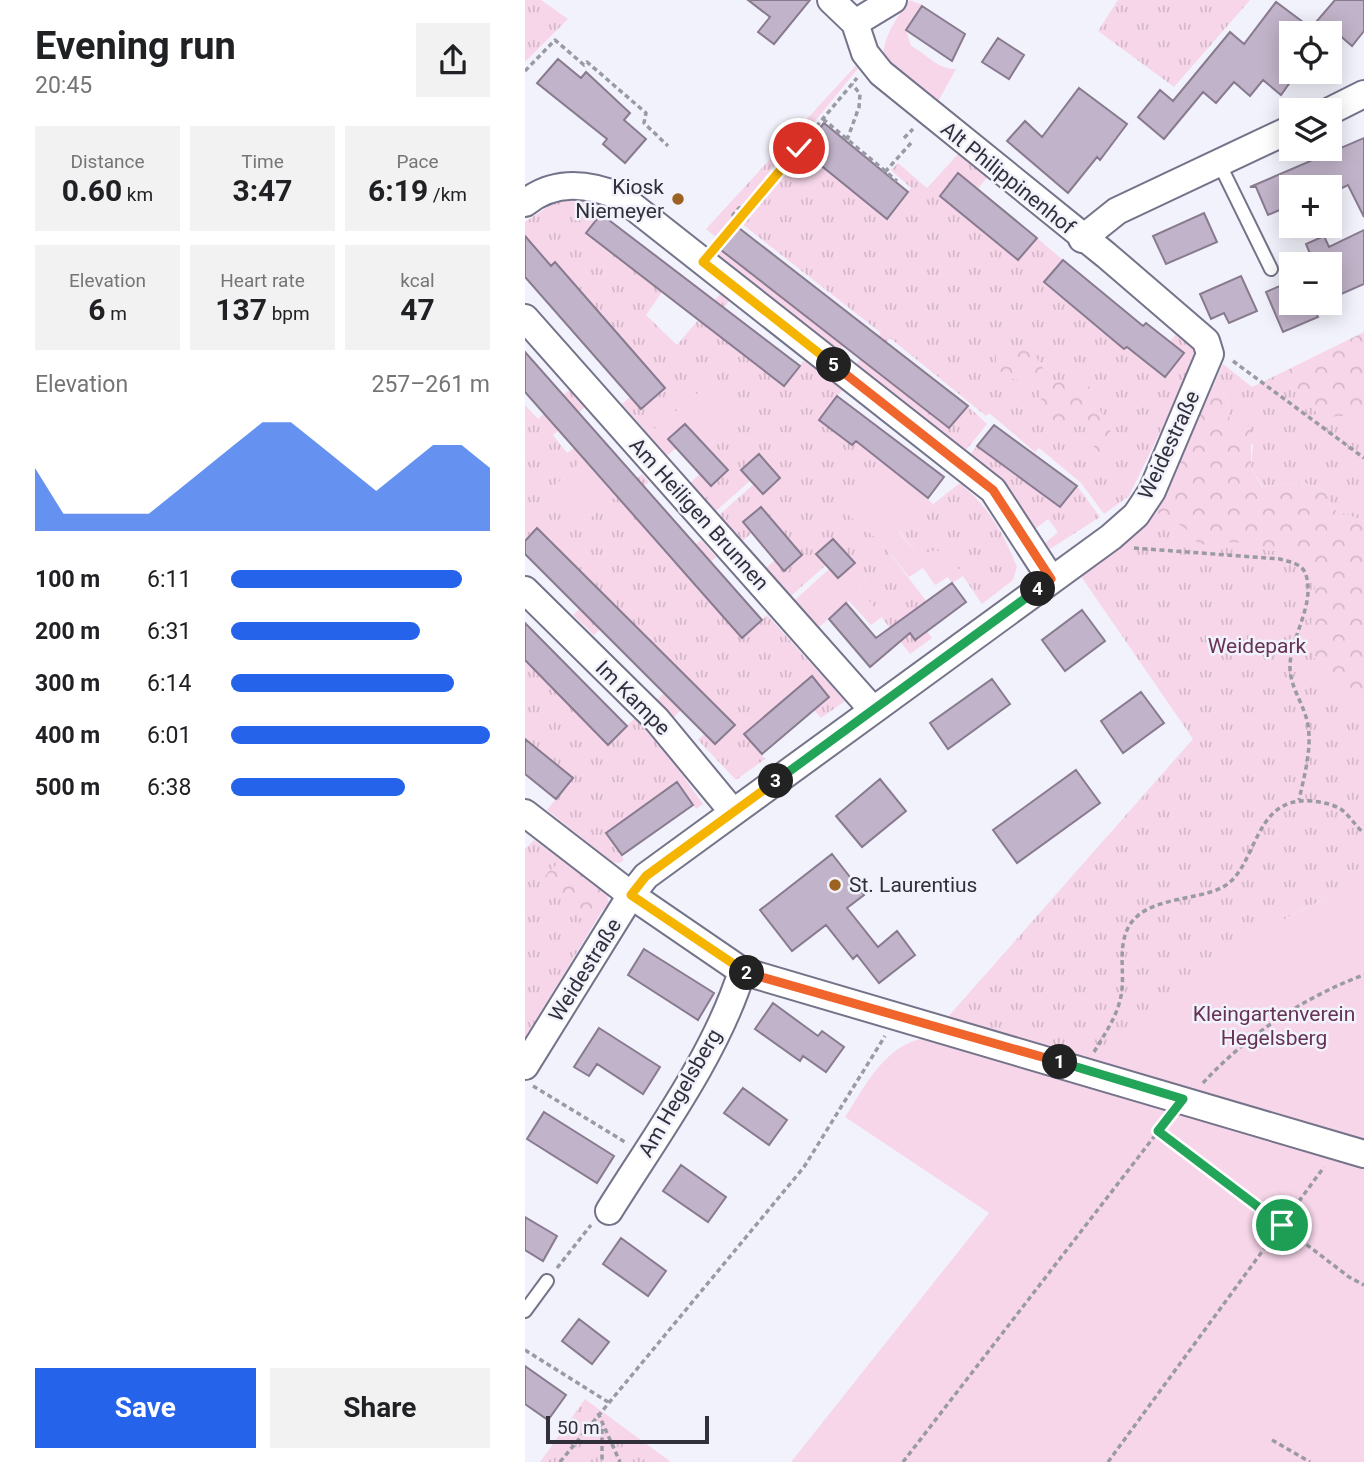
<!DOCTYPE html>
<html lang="en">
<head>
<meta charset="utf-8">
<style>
  :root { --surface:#fff; --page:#f2f2f2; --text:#202124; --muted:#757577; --accent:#2563eb }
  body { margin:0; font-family:Roboto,sans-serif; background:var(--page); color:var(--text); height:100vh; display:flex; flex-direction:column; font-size:26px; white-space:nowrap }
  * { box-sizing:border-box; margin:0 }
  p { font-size:23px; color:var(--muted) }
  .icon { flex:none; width:38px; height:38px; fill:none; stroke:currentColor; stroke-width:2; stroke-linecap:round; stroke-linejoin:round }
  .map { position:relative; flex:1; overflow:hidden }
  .side { display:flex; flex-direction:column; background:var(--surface); width:525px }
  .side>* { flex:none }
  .controls { position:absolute; left:754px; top:21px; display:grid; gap:14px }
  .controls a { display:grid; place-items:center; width:63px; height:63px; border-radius:0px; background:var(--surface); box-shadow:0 4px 18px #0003; font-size:35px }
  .scale { position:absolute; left:21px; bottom:18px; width:163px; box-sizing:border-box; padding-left:7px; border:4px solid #31303a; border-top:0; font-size:19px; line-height:24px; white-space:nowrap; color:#31303a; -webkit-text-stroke:5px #f2f2fc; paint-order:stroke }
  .pin { position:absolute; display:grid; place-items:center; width:60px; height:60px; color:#fff; margin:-30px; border:4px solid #fff; border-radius:50%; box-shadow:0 2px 7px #0007 }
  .km { position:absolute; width:35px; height:35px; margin:-18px; border-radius:50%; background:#222; color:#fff; font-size:19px; line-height:35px; text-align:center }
  .round { display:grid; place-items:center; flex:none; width:74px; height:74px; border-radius:0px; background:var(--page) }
  .overview { display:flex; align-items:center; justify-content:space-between; height:119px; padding:0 35px }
  h1 { font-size:38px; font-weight:700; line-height:52px }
  .figures { display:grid; grid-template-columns:repeat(3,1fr); gap:10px; height:119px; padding:7px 35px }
  .figures div { display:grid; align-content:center; border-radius:0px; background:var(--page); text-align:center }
  .figures b { font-size:30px; font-weight:700 }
  .figures small { font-size:19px; font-weight:400 }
  .figures p { font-size:19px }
  .chart { height:196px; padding:14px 35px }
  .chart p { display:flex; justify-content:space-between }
  .chart svg { width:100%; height:126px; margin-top:7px; fill:var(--accent); opacity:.7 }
  .action { display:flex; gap:14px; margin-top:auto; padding:14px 35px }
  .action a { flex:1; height:80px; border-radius:0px; background:var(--accent); color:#fff; font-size:28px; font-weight:700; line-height:80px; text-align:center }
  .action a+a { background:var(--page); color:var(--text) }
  ul { padding:0 35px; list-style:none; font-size:23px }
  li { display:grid; grid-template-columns:112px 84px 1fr; align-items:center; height:52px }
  li i { height:18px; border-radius:9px; background:var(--accent) }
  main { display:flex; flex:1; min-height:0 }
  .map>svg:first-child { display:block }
  .grass { fill:url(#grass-tufts) }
  .forest { fill:url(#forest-crowns) }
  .garden { fill:#f7d6ea }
  .building { fill:#c1b3c9; stroke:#887b90; stroke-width:2 }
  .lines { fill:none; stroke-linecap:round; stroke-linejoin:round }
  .service-casing { stroke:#73738a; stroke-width:16 }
  .minor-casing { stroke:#73738a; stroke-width:30 }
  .path { stroke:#9a9aa4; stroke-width:3.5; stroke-dasharray:5 3.5; stroke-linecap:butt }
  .service { stroke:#fff; stroke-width:12 }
  .minor { stroke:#fff; stroke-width:26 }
  .split-1-casing { stroke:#fff; stroke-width:14 }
  .split-2-casing { stroke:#fff; stroke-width:14 }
  .split-3-casing { stroke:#fff; stroke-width:14 }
  .split-4-casing { stroke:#fff; stroke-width:14 }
  .split-5-casing { stroke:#fff; stroke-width:14 }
  .split-6-casing { stroke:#fff; stroke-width:14 }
  .split-1 { stroke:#22a559; stroke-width:9 }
  .split-2 { stroke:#f0652b; stroke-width:9 }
  .split-3 { stroke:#f5b400; stroke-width:9 }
  .split-4 { stroke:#22a559; stroke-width:9 }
  .split-5 { stroke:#f0652b; stroke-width:9 }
  .split-6 { stroke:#f5b400; stroke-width:9 }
  .poi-dot { fill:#9c6222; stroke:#f2f2fc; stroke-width:2.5 }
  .labels { text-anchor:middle; stroke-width:5; stroke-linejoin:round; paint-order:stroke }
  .street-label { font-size:21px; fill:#31303a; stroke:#f2f2fc }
  .poi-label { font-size:21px; fill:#31303a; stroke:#f2f2fc; text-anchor:end }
  .park-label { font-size:21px; fill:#635; stroke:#f2f2fc }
</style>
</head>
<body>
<main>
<section class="side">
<div class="overview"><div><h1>Evening run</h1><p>20:45</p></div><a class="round"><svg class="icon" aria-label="share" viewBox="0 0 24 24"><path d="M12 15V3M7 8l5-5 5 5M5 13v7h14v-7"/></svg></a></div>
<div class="figures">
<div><p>Distance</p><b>0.60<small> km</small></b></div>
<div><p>Time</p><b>3:47</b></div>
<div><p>Pace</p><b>6:19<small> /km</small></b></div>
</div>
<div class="figures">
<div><p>Elevation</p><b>6<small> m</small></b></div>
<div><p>Heart rate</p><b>137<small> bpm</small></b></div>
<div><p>kcal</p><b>47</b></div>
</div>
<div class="chart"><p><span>Elevation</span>257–261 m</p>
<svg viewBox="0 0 160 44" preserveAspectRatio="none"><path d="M0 44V22L10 38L20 38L30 38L40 38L50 30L60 22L70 14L80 6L90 6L100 14L110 22L120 30L130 22L140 14L150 14L160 22V44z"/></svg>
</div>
<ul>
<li><b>100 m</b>6:11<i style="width:89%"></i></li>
<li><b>200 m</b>6:31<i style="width:73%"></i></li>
<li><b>300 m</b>6:14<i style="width:86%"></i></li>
<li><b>400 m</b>6:01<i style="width:100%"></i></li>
<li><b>500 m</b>6:38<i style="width:67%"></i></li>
</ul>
<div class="action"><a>Save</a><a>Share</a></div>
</section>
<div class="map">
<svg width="839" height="1462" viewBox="0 0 839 1462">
  <defs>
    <pattern id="grass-tufts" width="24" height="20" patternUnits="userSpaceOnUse" patternTransform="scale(1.75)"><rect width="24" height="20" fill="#f7d6ea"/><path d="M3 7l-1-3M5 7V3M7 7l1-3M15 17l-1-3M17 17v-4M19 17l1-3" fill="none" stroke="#d4b8c9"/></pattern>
    <pattern id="forest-crowns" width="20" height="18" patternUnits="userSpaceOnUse" patternTransform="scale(1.75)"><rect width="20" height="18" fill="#f7d6ea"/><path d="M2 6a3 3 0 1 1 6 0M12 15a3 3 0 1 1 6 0" fill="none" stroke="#d4b8c9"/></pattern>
  </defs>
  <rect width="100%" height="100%" fill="#f2f2fc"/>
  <!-- grass -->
  <path class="grass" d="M0,0H16L43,19L0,62Z
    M593,0H725L649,87L573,31Z
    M334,62L335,66L225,201C204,209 207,224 194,240L181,229Z
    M277,150L362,219L386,188L366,170L373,163L402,188L434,153L463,176L453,189L433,173L415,196L492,260L512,238L538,260L519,283L599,349L602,347L639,377L645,342L651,334L668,347L670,360L604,496L579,514L556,483L514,448L510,452L464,413L461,416L365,338L344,365L424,428L443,406L462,424L438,454L328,368L356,333L217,224Z
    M58,198L82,206L61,234L137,292L121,315L152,345L195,294L204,301L184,328L258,386L279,360L318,389L294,420L327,445L331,441L356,460L317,509L356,542L402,602V631L407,638L385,654L334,588L342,578L308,539L301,565L266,596L241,568L250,560L260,570L277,555L236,507L218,522L227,533L217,541L194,515L229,484L238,494L255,478L234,454L216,470L226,480L191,511L165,483L175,474L186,486L203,471L182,447L218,415L187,382L123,434L97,404L105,397L117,409L140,388L31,263L26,266L5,241L0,244V222L30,202Z
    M196,250L318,345L311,355L189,258Z
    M698,364L727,387L752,375L797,416L839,415V521L807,509L799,490L777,482L738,487L726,468L728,445L705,421L701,395L689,384Z
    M44,390L60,407L28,435L42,453L49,448L59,459L28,487L61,521L117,474L124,482L99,504L149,563L176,540L191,557L166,579L216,637L242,615L320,701L296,718L289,710L304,696L286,676L220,733L240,759L211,780L173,740L180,733L209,725L176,691L149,717L132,700L158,674L95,610L69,635L48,615L74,590L13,529L0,541V405L13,419Z
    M452,446L535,507L552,486L575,517L525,549L520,543L533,532L523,519L510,529L494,507L443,457Z
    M435,483C463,506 479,534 492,567L488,580L457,604L427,560L393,555L374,531Z
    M631,512L777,550L839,577V880C729,932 661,967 581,1063L560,1057L552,1059L421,1019L668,739L555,575L619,525Z
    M21,644L40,664L22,683L83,744L110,718L146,759L178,804L171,809L151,783L81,833L99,860L94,863L87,862L22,810L48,778L0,739V660L3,662Z
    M9,840L81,891L83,901L0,1038V849Z
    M60,1399L146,1462H15Z"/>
  <!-- forest -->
  <path class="forest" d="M839,332V415L797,417L752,375Z
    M483,347L507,350L526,382L549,380L569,389L580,426L591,436L594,447L586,453L573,455L560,427L530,422L519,408L511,382L481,378L471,365V352Z
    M689,384L701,395L705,421L726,426V468L737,487L777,482L799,490L807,509L839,521V704L807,695L784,647L791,574L777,550L744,551L727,544L705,542L689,545L674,544L660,528L631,512Z
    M45,861L54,875L65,876L80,888L84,904L70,918H55L36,899L21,894L17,883C24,868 29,865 45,861Z"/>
  <!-- garden -->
  <path class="garden" d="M385,0L397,5L381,30L386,46C402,54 413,70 431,69L410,107L358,63C357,38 370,20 385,0Z
    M187,382L219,414L182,447L160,424L143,439L151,448L142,456L123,434Z
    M59,459L91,496L61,521L28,487Z
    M356,460L408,504L374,532L393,555L411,550L427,560L438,576L427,583L423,577L410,585L398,568L384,577L356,542L316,509Z
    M330,563L342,578L334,588L357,617L346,625L324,601L294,627L270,600L304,569L313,578Z
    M839,880V1145L578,1068C642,975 740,927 839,880Z
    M401,1038L839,1166V1462H266L464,1213L320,1117C341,1085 360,1044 401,1038Z"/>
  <!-- building -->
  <path class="building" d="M223,0H285L249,44L233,32L245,17Z
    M810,0H839V31L827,46L812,33H766V81L756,95L738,80L725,96L709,82L691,103L678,92L639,139L613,117L635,90L648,101L705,32L719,44L751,2L786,28Z
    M397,6L440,34L427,61L381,30Z
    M473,38L499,55L484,79L457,62Z
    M33,59L56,78L61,72L105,113L99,120L121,139L100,163L78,144L82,139L12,83Z
    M554,88L602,124L575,160L572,157L543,193L482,141L500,121L517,137Z
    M299,123L383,192L362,219L277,150Z
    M839,138V217L823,185L811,191L809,187H766V205L743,215L731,187H725Z
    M433,173L512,238L493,260L415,196Z
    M679,213L692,242L641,264L628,236Z
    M76,214L275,366L259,386L61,233Z
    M214,228L443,406L424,428L196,250Z
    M839,230V284L805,299V264H769L786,256L781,244L799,236L804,247Z
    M0,236L26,266L30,262L140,388L116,409L0,277Z
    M538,260L618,326L621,323L659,353L640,377L602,347L599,349L519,282Z
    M716,276L732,311L704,323L699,313L686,319L675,294Z
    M766,281V303H787L793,317L758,332L741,292Z
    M0,352L237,620L217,638L0,392Z
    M312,396L419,477L403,498L331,441L327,445L294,420Z
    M160,424L203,470L186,486L143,439Z
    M469,425L552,486L535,507L452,446Z
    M234,454L255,478L238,494L216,470Z
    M236,507L277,555L259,571L218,522Z
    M12,528L210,725L190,744L0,554V541Z
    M308,539L330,563L313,578L291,554Z
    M427,583L441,602L390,640L385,633L345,667L304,619L321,603L351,638Z
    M557,610L580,641L540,671L517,640Z
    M0,623L102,726L83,745L0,660Z
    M287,676L304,697L237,754L219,734Z
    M467,679L485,704L423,749L405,723Z
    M616,692L639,723L598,753L576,721Z
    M0,739L48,778L31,799L0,774Z
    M551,770L575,803L492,863L468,830Z
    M355,779L381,811L337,847L311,816Z
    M152,782L168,805L97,855L81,833Z
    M307,854L339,895L322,908L353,947L372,931L390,955L354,983L332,955L328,959L301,925L267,951L235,910Z
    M119,949L189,993L173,1020L103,975Z
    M248,1003L293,1036L297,1031L319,1047L301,1072L278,1056L275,1061L230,1029Z
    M74,1028L135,1067L118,1094L72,1064L64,1076L49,1067Z
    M218,1088L262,1120L244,1145L199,1113Z
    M19,1112L89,1156L72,1183L2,1139Z
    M156,1165L201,1197L183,1222L138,1191Z
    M0,1217L32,1236L18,1261L0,1250Z
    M96,1238L141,1271L123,1296L78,1264Z
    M54,1319L84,1342L67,1364L37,1341Z
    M0,1366L41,1395L23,1420L0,1404Z"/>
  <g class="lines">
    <!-- service casing -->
    <g class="service-casing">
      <path id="service" d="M694,163L746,269
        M0,1311L22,1281"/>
    </g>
    <!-- minor casing -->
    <g class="minor-casing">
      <path id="minor" d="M330,23L368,0
        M805,111L839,94
        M0,203C30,179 63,183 96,197L468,490L526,579
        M557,239L592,211L766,129
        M0,318L348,710
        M0,590L132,720L208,812
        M0,813L106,895L217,971L839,1154
        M0,1066L106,895L121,876L586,537L611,515L627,491L685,354L681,341L581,255L356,73L340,53L330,23L306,0
        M84,1211C130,1137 191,1055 217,971"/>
    </g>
    <!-- path -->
    <path class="path" d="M0,71L30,40L59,65L62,62L121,113L119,123L143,146
      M298,119L372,181
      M379,138L388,129
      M322,140L334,107L335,94L327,84
      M360,172L386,143
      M210,225L208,215L214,208L226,206
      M193,244L332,78
      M708,361L839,458
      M609,548L755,559C765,562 778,564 781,575C790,604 767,635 765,664C764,687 779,703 783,725C787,749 779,777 774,800
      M569,1052C581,1032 595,1012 597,989C599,968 593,946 604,926C621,897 669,901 696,888C733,871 726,796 786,801C797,802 808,804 817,810C825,816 831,827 839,833
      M678,1083C720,1037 780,996 839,975
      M8,1086L100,1142
      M633,1131L824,1277L839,1285
      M32,1268L66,1225
      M0,1350L83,1402
      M73,1413L95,1462
      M77,1429V1462
      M747,1440L785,1462
      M35,1462L279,1167L360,1036
      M378,1462L642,1120
      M583,1462L799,1167"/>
    <!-- service -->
    <use href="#service" class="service"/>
    <!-- minor -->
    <use href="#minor" class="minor"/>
  </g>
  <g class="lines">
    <!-- split-1 casing -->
    <g class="split-1-casing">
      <path id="split-1" d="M535,1062L658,1099L633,1131L757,1225"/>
    </g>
    <!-- split-2 casing -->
    <g class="split-2-casing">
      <path id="split-2" d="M222,973L535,1062"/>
    </g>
    <!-- split-3 casing -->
    <g class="split-3-casing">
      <path id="split-3" d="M222,973L106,895L121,876L251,781"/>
    </g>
    <!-- split-4 casing -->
    <g class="split-4-casing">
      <path id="split-4" d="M251,781L513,589"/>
    </g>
    <!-- split-5 casing -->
    <g class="split-5-casing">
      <path id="split-5" d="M309,365L468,490L526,579L513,589"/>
    </g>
    <!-- split-6 casing -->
    <g class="split-6-casing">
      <path id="split-6" d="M274,148L178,262L309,365"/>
    </g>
    <!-- split-1 -->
    <use href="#split-1" class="split-1"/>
    <!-- split-2 -->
    <use href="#split-2" class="split-2"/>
    <!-- split-3 -->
    <use href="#split-3" class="split-3"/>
    <!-- split-4 -->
    <use href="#split-4" class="split-4"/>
    <!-- split-5 -->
    <use href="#split-5" class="split-5"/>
    <!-- split-6 -->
    <use href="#split-6" class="split-6"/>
  </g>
  <!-- markers -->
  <g class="poi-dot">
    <circle cx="153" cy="199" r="7"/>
    <circle cx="310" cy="885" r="7"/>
  </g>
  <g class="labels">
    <!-- street labels -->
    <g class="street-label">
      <text transform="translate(483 178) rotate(39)" y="7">Alt Philippinenhof</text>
      <text transform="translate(644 445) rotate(-65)" y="7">Weidestraße</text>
      <text transform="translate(174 514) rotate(48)" y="7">Am Heiligen Brunnen</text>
      <text transform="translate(108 698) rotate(45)" y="7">Im Kampe</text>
      <text transform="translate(60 970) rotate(-58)" y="7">Weidestraße</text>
      <text transform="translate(155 1093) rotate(-60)" y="7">Am Hegelsberg</text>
    </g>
    <!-- poi labels -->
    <g class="poi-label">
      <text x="139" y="194">Kiosk<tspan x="139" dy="24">Niemeyer</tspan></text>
      <text x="324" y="892" text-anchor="start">St. Laurentius</text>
    </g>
    <!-- park labels -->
    <g class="park-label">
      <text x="732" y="653">Weidepark</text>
      <text x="749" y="1021">Kleingartenverein<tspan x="749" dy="24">Hegelsberg</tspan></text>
    </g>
  </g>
</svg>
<div class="controls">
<a><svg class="icon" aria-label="locate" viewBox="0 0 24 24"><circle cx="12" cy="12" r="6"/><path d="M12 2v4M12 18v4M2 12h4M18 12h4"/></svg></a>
<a><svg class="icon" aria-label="layers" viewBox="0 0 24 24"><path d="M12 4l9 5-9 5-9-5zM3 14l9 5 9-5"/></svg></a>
<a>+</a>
<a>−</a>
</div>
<div class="scale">50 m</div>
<div class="pin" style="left:757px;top:1225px;background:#1e9e55"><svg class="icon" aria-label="arrive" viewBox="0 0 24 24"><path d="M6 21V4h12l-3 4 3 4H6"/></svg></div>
<div class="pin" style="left:274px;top:148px;background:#d93025"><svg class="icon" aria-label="check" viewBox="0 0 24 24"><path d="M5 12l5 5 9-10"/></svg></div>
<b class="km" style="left:535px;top:1062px">1</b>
<b class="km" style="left:222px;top:973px">2</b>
<b class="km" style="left:251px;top:781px">3</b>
<b class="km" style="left:513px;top:589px">4</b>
<b class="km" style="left:309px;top:365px">5</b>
</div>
</main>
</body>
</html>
